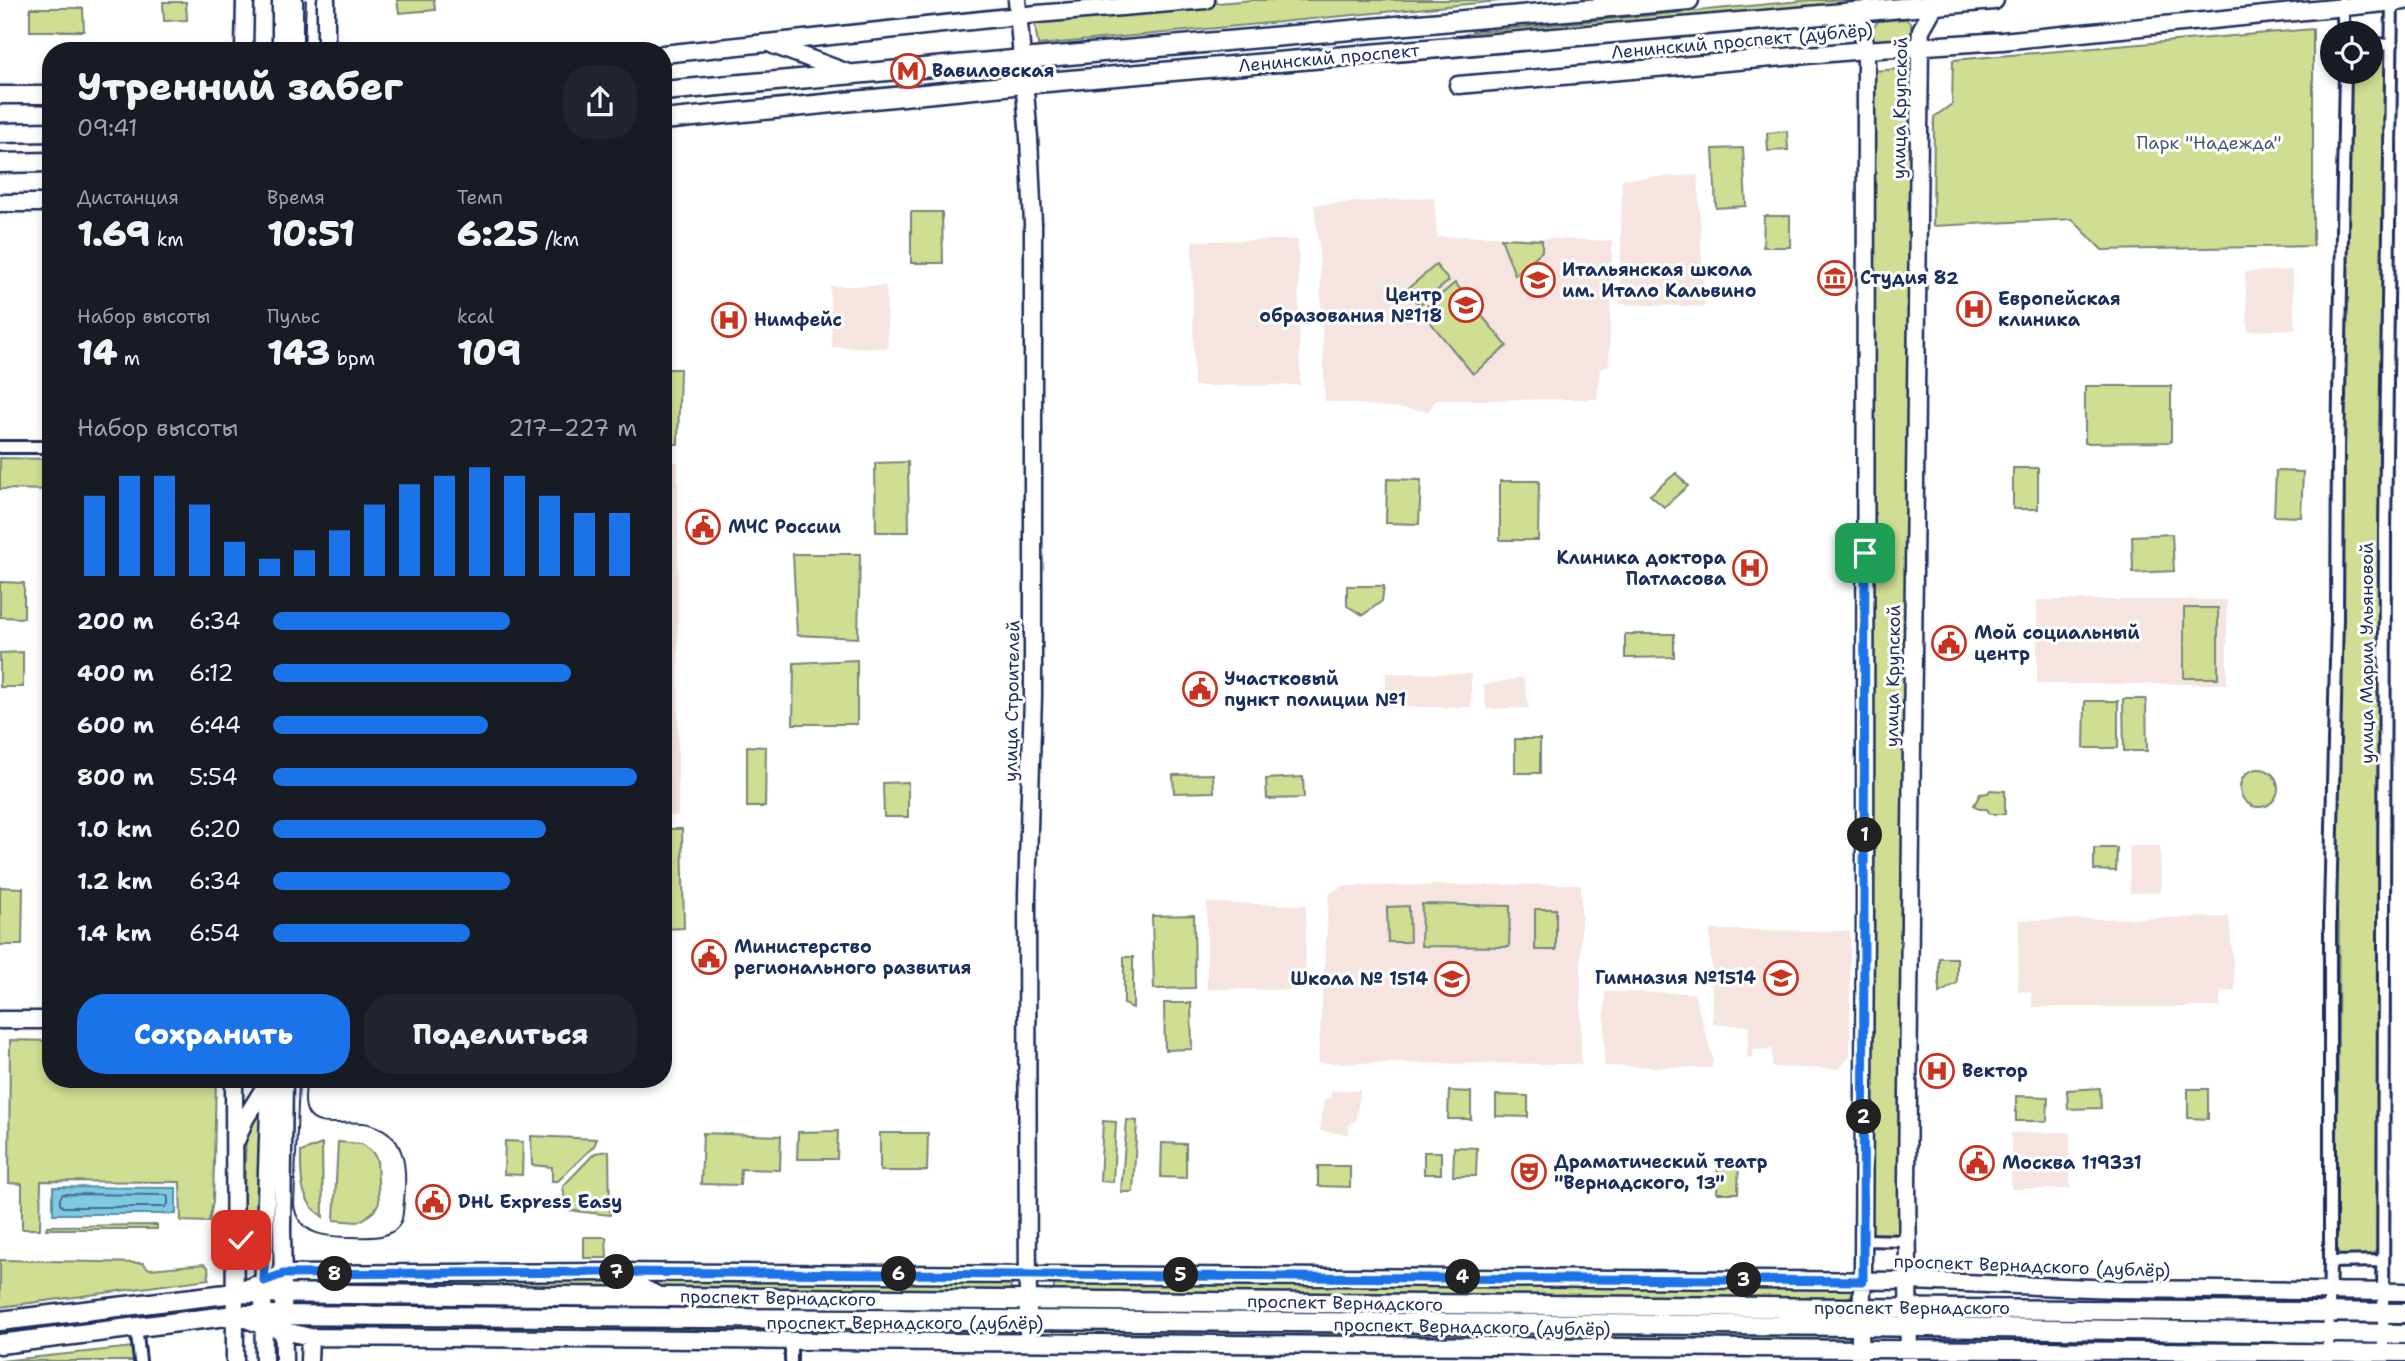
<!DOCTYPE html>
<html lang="ru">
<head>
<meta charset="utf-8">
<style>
  :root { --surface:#171b24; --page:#20242c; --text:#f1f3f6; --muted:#9ea1a6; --accent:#1a73e8 }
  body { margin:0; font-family:"Shantell Sans",sans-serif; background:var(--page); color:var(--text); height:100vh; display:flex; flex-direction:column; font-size:26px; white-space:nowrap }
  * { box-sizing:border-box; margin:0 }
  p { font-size:23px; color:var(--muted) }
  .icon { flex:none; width:38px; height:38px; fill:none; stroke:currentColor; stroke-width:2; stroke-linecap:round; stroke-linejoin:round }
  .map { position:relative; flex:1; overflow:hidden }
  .details { position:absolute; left:42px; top:42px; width:630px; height:1046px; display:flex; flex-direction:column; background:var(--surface); border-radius:28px; box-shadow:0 4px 10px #0003 }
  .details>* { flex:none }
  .tools { position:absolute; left:2320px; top:21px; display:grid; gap:14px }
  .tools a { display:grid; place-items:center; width:63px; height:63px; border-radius:50%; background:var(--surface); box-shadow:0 4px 10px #0003; font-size:35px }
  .pin { position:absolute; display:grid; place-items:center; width:60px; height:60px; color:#fff; margin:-30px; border-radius:14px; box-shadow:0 4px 10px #0006 }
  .km { position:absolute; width:35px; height:35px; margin:-18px; border-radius:50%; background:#222; color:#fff; font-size:19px; line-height:35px; text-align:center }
  .round { display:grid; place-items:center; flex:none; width:74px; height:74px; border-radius:28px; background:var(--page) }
  .summary { display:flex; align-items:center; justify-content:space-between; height:119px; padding:0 35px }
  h1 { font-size:38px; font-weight:800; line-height:52px }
  .metrics { display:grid; grid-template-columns:repeat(3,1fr); gap:10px; height:119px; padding:7px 35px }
  .metrics div { display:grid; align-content:center }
  .metrics b { font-size:35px; font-weight:800 }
  .metrics small { font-size:19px; font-weight:400 }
  .metrics p { font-size:19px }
  .chart { height:196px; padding:14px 35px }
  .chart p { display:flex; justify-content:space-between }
  .chart svg { width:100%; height:126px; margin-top:7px; stroke:var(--accent); stroke-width:6 }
  .button { display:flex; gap:14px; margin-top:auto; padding:14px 35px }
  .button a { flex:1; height:80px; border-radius:28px; background:var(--accent); color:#fff; font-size:28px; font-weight:800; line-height:80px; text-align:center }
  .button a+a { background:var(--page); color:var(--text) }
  ul { padding:0 35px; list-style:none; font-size:23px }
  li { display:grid; grid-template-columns:112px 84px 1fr; align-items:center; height:52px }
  li i { height:18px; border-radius:9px; background:var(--accent) }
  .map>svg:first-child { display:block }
  .built { fill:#f5e4e0 }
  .green { fill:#cfde92; stroke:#758678; stroke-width:2 }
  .water { fill:#80cae1; stroke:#588cad; stroke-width:2 }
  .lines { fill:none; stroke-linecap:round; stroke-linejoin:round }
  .shore { stroke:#436d92; stroke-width:2 }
  .street-casing { stroke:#1b2f5e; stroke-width:16 }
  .secondary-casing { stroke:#1b2f5e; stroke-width:21 }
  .primary-casing { stroke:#1b2f5e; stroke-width:23 }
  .street { stroke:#fff; stroke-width:10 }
  .secondary { stroke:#fff; stroke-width:16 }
  .primary { stroke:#fff; stroke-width:18 }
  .tram { stroke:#1b2f5e; stroke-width:2 }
  .route-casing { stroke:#fff; stroke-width:14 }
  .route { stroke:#1a73e8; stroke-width:9 }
  .labels { text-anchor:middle; stroke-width:6; stroke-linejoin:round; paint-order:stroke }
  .street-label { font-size:18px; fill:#1b2f5e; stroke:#fff }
  .poi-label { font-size:18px; font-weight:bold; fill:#1b2f5e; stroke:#fff; text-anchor:start }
  .park-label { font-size:18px; fill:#485b6b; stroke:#fff }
</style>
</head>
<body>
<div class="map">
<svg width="2405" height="1361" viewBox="0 0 2405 1361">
  <rect width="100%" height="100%" fill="#fff"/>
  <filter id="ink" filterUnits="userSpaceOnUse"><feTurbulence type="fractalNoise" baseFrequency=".0143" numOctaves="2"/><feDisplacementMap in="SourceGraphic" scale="14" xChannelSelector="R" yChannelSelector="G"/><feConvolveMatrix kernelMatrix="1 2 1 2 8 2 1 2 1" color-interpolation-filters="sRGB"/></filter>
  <g filter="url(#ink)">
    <!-- built -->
    <path class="built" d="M1698,175L1704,307L1620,304L1622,179Z
      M1434,197L1437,237L1488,236L1612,241L1609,365L1600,369L1597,399L1437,400L1428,411L1325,401L1319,246L1314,205Z
      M1298,240L1300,385L1194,386L1192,241Z
      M2292,270L2295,329L2248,331L2245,272Z
      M830,286H886L888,348L832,347Z
      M678,462V816H663V463Z
      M2037,600H2227V684H2037Z
      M1386,673L1471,674V707H1386Z
      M1523,677L1529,708L1486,709L1484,685Z
      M2129,846H2160L2161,892L2130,893Z
      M1581,884V1064L1318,1063L1329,894L1344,886Z
      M1207,903L1306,905L1305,990L1207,989Z
      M2229,917L2235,991H2220V1007H2032L2031,992L2018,991L2019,920Z
      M1710,930L1850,931V1057L1838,1069L1772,1067V1049L1753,1050L1752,1058H1747L1749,1026L1713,1024Z
      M1605,992L1694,993L1713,1059L1712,1068L1604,1066Z
      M1360,1090L1356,1120L1349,1125L1348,1134L1320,1131L1324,1100L1331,1098V1091Z
      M2070,1132V1189H2011V1133Z"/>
    <!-- green -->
    <path class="green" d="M397,0H434L435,10L399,13Z
      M1252,0H1510L1038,45L1034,19Z
      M1811,0H1886L1447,41L1473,32Z
      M163,2H186L187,20L164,21Z
      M30,8H83L84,31H30Z
      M1906,19L1911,23L1913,34L1908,40L1879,43L1873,38V28L1878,21Z
      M2313,29V246L2102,250L2072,219L1933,226L1934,117L1952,104L1953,60Z
      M2371,50L2381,51L2389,58L2378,1249L2369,1257L2341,1256L2336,1250L2339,923L2336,922V769L2340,768L2346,72H2371Z
      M1915,68L1904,1237H1867L1872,71Z
      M1787,131L1788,150L1768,151L1767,133Z
      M1743,148L1746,206L1716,208L1713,149Z
      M911,212H942L943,263H911Z
      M1764,216H1790V247H1763Z
      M1501,238L1542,240V251L1515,275Z
      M1436,265L1449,281L1419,305L1406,290Z
      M1455,283L1507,346L1473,374L1421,311Z
      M663,369H680L678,444H663Z
      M2085,386H2171V442L2085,443Z
      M0,458L51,459V490L0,489Z
      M908,462L909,532H876L875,463Z
      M2013,468H2038V509H2013Z
      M2276,471L2303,472L2301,517L2274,516Z
      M1676,473L1688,486L1664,507L1650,495Z
      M1387,479L1421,480L1419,524L1386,523Z
      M1500,481H1539L1538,540H1500Z
      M2172,534L2174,571L2133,573L2132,536Z
      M793,554H860L858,638L797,635Z
      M0,582L24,583V618L0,617Z
      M1347,586H1384L1382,601L1363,615L1347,606Z
      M2184,608H2218V678H2184Z
      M1625,634H1674V657L1625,658Z
      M23,652V687H0V653Z
      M857,660V724H793L794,663Z
      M2123,699H2146L2147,751H2124Z
      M2085,701H2118V748H2084Z
      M1515,739H1540V773H1515Z
      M747,746L766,747L765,807H747Z
      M2240 788a19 19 0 1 1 38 0a19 19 0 1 1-38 0Z
      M1213,774L1214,792L1174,793L1173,775Z
      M1303,777L1304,798L1267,799L1266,779Z
      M908,782V817H884L883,783Z
      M1990,790L2005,791V814H1990L1987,809H1979L1974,805L1980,794L1988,793Z
      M663,829H682L684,928L663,929Z
      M2094,848H2117L2116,871L2094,870Z
      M0,887L23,888L22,945H0Z
      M1422,904L1510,906L1509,947L1421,946Z
      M1409,906L1410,942H1388L1387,907Z
      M1535,909H1556V950H1535Z
      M1194,915L1195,988L1154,989L1152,916Z
      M1124,957H1133V1008L1124,1004Z
      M1939,958H1957V983L1939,993Z
      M1164,1003H1191L1192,1049L1165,1050Z
      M10,1040L51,1041V1080H216L213,1202L209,1222L181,1221L180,1182L41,1181L40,1229H22V1184L9,1183Z
      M2100,1088L2101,1108L2068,1109L2067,1090Z
      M2188,1089H2208V1119L2188,1118Z
      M1449,1091L1471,1092V1119H1448Z
      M1496,1095L1528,1096V1117L1496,1116Z
      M2016,1096L2048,1097L2047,1121H2016Z
      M259,1111L262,1114L259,1233L251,1239L247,1238L243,1232L246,1132Z
      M1127,1120L1137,1121L1133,1192H1121Z
      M1103,1121L1116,1122L1113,1182L1100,1181Z
      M838,1131L837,1159H797L798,1132Z
      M703,1133L781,1136L780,1170L741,1169L740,1185L701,1184Z
      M880,1133H928L927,1171H880Z
      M531,1136L597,1139L594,1146L558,1181H552V1167L532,1165Z
      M505,1141L523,1142L522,1175L504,1174Z
      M338,1142L362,1144L373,1153L377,1160L379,1202L374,1211L364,1219L357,1222L334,1220Z
      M1162,1143L1186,1144V1178L1161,1177Z
      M322,1144L323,1217C299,1201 301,1178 301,1152Z
      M1454,1147L1477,1148L1476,1176H1453Z
      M609,1151L610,1215L566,1210L563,1186L595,1153Z
      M1424,1152H1441V1174H1424Z
      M1718,1161H1739L1738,1193H1717Z
      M1318,1166H1350V1187L1318,1186Z
      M157,1225V1229H46L47,1226Z
      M584,1237H606L607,1258H584Z
      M0,1260L143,1263L149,1269L204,1264L208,1267L209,1279L0,1307Z
      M408,1277L609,1278L626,1288L408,1287Z
      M653,1280L1010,1281L1012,1284L1010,1289L1005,1290L653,1289Z
      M1054,1282L1851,1288L1853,1290L1851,1296L1847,1298L1054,1292Z
      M331,1302L1014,1306L1013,1309L331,1306Z
      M131,1312L128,1318L0,1335V1326Z
      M321,1324L620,1326L625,1328L618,1332L321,1329Z
      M656,1326L1011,1328L1013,1330L1012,1335H651V1329Z
      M1053,1328L1348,1331L1353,1335L1352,1338L1053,1337Z
      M1373,1331L1845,1335L1852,1340L1851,1342L1373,1339L1371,1335Z
      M133,1347L136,1360L133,1361H0Z"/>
    <!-- water -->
    <path class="water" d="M53,1187L176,1188V1214H53Z"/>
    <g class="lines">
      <!-- shore -->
      <path class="shore" d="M63,1194L165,1195L168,1197V1204L165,1207H63L60,1204V1198Z"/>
      <!-- street casing -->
      <g class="street-casing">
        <path id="street" d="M2342,3L2344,33
          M2371,44L2392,45
          M0,447H51
          M1863,1240L1908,1241
          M2330,1262L2383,1261
          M136,1326L140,1361
          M2328,1353L2330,1262V912L2337,617L2338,450L2345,72
          M2383,1353L2385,534L2392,0
          M791,1361V1341"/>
      </g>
      <!-- secondary casing -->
      <g class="secondary-casing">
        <path id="secondary" d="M281,0V51
          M326,0V51
          M1017,0L1029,138L1033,224V696L1027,895L1028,1333
          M1846,14C1865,30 1865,37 1866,61L1865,920L1863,1269L1859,1361
          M773,45L851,74
          M244,51L245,0
          M294,51V0
          M663,54L1037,14L1206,0
          M1458,85L1865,50L2002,41L2405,1
          M0,95H51
          M0,203H51
          M0,1020H51
          M234,1080L235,1361
          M237,1139L245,1119L266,1085
          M616,1275L661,1297
          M237,1292L283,1274L608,1272L1909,1281L2117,1289L2405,1292
          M238,1316L264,1326L310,1337L2405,1353
          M1909,1360L1907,1181L1920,45L1921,30L1935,5
          M264,1361L263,1293L270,1080
          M284,1361L282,1228L284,1080
          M309,1361L310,1337"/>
      </g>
      <!-- primary casing -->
      <g class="primary-casing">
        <path id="primary" d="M663,91L1689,0
          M663,120L1024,84L1994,0
          M0,133L51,132
          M0,163L51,162
          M0,1321L235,1293L2405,1313
          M0,1344L235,1315H264L1862,1326L2405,1334"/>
      </g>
      <!-- street -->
      <use href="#street" class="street"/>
      <!-- secondary -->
      <use href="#secondary" class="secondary"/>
      <!-- primary -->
      <use href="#primary" class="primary"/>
      <!-- tram -->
      <path class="tram" d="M304,51L306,0
        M299,1080L294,1205C298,1236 328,1237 353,1237C372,1238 402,1239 403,1212C406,1180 412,1136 372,1125C361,1121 347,1123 335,1123C326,1123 316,1123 310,1116C302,1107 306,1091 306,1080"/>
    </g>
  </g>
  <g class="lines" filter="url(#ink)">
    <!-- route casing -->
    <g class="route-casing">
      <path id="route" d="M241,1240L249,1244H265L264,1281L283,1274L608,1272L1863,1281L1865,553"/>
    </g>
    <!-- route -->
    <use href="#route" class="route"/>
  </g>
  <!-- icons -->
  <defs>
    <g id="metro-ring" transform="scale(1.75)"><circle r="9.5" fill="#fff" stroke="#c8321e" stroke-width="1.5"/><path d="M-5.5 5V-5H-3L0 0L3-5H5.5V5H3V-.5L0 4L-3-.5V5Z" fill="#c8321e"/></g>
    <g id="museum-ring" transform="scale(1.75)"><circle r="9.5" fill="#fff" stroke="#c8321e" stroke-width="1.5"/><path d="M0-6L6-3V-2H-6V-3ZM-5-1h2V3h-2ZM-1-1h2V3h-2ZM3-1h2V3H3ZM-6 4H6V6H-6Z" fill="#c8321e"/></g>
    <g id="school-ring" transform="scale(1.75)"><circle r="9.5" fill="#fff" stroke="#c8321e" stroke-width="1.5"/><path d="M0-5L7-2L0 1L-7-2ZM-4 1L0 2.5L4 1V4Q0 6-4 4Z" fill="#c8321e"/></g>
    <g id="hospital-ring" transform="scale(1.75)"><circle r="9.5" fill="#fff" stroke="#c8321e" stroke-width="1.5"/><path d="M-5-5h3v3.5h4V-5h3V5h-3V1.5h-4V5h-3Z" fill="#c8321e"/></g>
    <g id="civic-ring" transform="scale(1.75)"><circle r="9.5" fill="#fff" stroke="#c8321e" stroke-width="1.5"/><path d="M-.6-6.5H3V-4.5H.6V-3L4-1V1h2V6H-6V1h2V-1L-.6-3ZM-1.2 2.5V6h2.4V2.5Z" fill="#c8321e"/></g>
    <g id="theatre-ring" transform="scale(1.75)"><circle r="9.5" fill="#fff" stroke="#c8321e" stroke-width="1.5"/><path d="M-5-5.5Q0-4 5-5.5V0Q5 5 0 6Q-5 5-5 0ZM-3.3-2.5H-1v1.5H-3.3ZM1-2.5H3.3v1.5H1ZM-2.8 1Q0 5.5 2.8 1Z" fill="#c8321e"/></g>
  </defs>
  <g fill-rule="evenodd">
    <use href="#metro-ring" x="908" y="71"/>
    <use href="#museum-ring" x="1835" y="278"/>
    <use href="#school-ring" x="1538" y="280"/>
    <use href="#school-ring" x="1466" y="305"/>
    <use href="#hospital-ring" x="1974" y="309"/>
    <use href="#hospital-ring" x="729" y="320"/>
    <use href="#civic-ring" x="703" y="527"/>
    <use href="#hospital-ring" x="1750" y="568"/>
    <use href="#civic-ring" x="1949" y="643"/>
    <use href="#civic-ring" x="1200" y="689"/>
    <use href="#civic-ring" x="709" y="957"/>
    <use href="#school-ring" x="1781" y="978"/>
    <use href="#school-ring" x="1452" y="979"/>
    <use href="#hospital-ring" x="1937" y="1071"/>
    <use href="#civic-ring" x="1977" y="1163"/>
    <use href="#theatre-ring" x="1529" y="1172"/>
    <use href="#civic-ring" x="433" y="1202"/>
  </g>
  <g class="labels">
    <!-- street labels -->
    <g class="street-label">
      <text transform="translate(1742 41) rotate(-5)" y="6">Ленинский проспект (дублёр)</text>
      <text transform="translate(1329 58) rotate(-5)" y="6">Ленинский проспект</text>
      <text transform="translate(1900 108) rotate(-89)" y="6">улица Крупской</text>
      <text transform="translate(2367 653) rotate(-90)" y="6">улица Марии Ульяновой</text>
      <text transform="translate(1893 676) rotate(-89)" y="6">улица Крупской</text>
      <text transform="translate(1012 701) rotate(-89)" y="6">улица Строителей</text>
      <text transform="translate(2032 1266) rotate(2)" y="6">проспект Вернадского (дублёр)</text>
      <text transform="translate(778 1298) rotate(1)" y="6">проспект Вернадского</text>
      <text transform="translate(1345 1303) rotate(1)" y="6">проспект Вернадского</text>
      <text x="1912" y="1314">проспект Вернадского</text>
      <text x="905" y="1329">проспект Вернадского (дублёр)</text>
      <text transform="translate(1472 1327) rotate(1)" y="6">проспект Вернадского (дублёр)</text>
    </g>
    <!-- poi labels -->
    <g class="poi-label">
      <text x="932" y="77">Вавиловская</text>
      <text x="1562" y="276">Итальянская школа<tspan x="1562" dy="21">им. Итало Кальвино</tspan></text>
      <text x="1860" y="284">Студия 82</text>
      <text x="1442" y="301" text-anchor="end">Центр<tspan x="1442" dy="21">образования №118</tspan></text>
      <text x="1998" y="305">Европейская<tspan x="1998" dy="21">клиника</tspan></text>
      <text x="754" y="326">Нимфейс</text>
      <text x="728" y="533">МЧС России</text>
      <text x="1726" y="564" text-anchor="end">Клиника доктора<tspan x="1726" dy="21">Патласова</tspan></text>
      <text x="1974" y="639">Мой социальный<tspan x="1974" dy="21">центр</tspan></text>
      <text x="1224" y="685">Участковый<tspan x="1224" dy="21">пункт полиции №1</tspan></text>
      <text x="734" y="953">Министерство<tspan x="734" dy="21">регионального развития</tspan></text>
      <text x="1756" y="984" text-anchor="end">Гимназия №1514</text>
      <text x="1428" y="985" text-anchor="end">Школа № 1514</text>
      <text x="1962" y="1077">Вектор</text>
      <text x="1554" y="1168">Драматический театр<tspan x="1554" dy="21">"Вернадского, 13"</tspan></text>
      <text x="2002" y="1169">Москва 119331</text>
      <text x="458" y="1208">DHL Express Easy</text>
    </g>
    <!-- park labels -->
    <g class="park-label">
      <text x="2209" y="149">Парк "Надежда"</text>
    </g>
  </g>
</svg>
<div class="tools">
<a><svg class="icon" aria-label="locate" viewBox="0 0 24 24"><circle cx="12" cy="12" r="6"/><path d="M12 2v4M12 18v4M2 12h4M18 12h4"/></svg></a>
</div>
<div class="pin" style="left:1865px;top:553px;background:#1e9e55"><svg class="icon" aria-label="arrive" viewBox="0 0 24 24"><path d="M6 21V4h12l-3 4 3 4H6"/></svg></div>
<div class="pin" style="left:241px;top:1240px;background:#d93025"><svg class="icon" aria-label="check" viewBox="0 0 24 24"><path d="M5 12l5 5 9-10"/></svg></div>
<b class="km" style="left:1865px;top:835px">1</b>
<b class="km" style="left:1864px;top:1117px">2</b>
<b class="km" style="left:1744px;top:1280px">3</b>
<b class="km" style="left:1463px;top:1277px">4</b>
<b class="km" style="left:1181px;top:1275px">5</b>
<b class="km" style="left:899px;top:1274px">6</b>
<b class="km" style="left:617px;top:1272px">7</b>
<b class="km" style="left:335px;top:1274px">8</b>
<section class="details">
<div class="summary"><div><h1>Утренний забег</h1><p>09:41</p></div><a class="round"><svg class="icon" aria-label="share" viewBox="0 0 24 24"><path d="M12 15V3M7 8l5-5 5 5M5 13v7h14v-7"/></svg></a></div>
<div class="metrics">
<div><p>Дистанция</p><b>1.69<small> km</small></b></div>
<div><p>Время</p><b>10:51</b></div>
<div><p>Темп</p><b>6:25<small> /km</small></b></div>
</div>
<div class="metrics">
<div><p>Набор высоты</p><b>14<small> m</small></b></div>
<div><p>Пульс</p><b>143<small> bpm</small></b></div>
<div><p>kcal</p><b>109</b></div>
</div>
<div class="chart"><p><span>Набор высоты</span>217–227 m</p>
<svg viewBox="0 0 160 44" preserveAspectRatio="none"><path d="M5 44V16M15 44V9M25 44V9M35 44V19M45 44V32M55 44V38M65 44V35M75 44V28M85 44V19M95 44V12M105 44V9M115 44V6M125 44V9M135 44V16M145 44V22M155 44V22"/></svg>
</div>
<ul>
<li><b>200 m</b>6:34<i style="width:65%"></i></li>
<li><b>400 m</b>6:12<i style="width:82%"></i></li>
<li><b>600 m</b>6:44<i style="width:59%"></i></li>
<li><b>800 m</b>5:54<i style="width:100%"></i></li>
<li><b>1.0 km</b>6:20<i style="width:75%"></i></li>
<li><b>1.2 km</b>6:34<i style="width:65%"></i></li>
<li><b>1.4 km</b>6:54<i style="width:54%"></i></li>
</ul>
<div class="button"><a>Сохранить</a><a>Поделиться</a></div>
</section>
</div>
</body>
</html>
